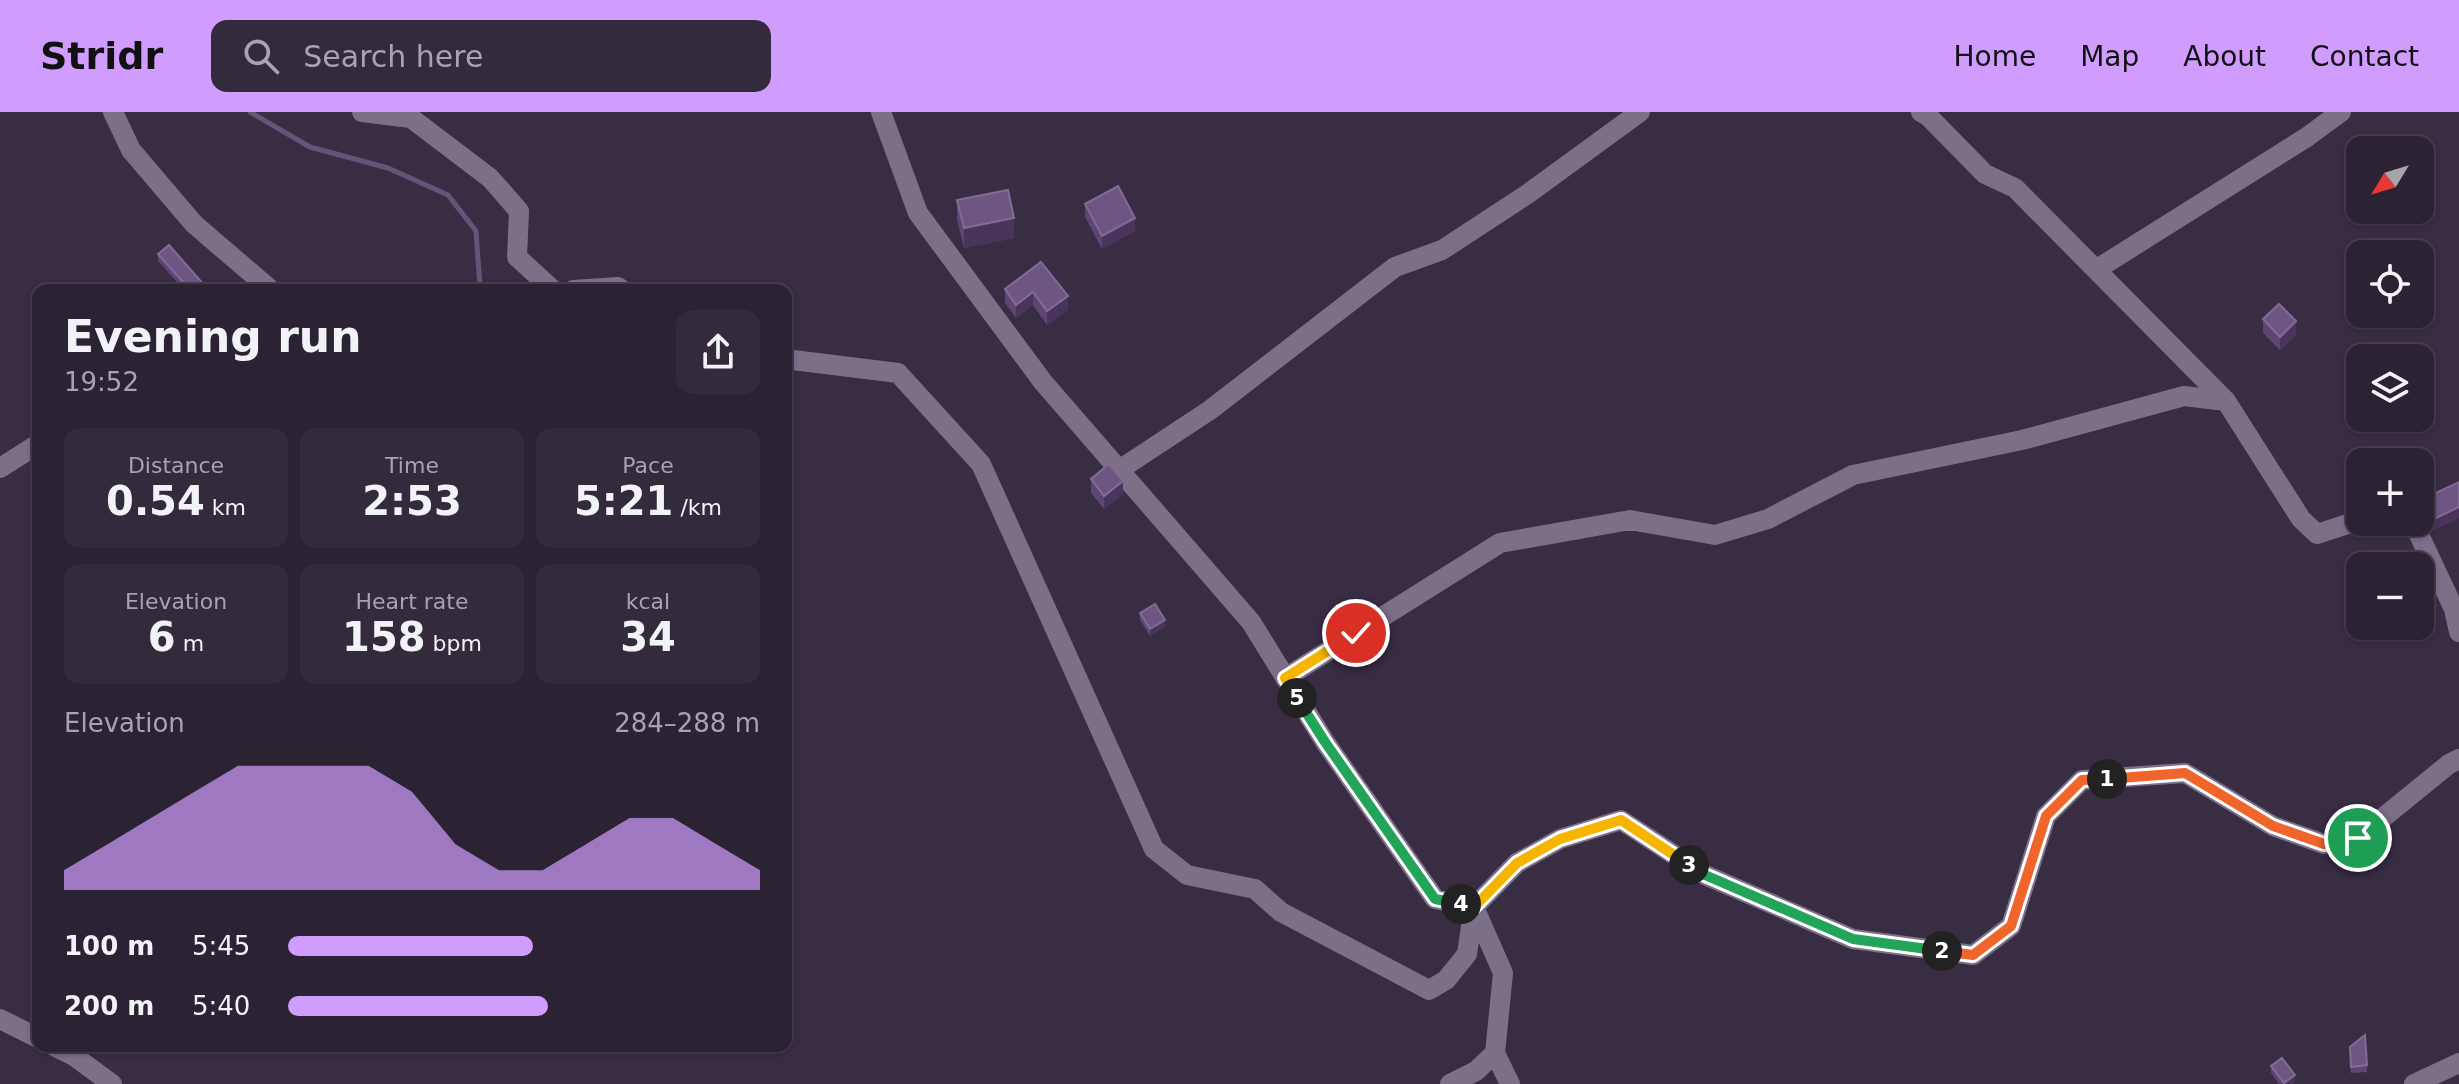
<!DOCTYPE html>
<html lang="en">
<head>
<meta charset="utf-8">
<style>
  :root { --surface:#2b2233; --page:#332a3b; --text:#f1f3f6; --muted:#a6a4ac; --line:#473f4e; --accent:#d09dff }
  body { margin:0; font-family:"DejaVu Sans",sans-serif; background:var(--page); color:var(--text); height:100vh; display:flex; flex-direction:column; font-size:30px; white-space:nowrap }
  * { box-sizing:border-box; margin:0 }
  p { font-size:26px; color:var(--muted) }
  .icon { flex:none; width:44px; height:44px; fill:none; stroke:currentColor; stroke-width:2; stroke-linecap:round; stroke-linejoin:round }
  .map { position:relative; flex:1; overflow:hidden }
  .sheet { position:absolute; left:32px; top:172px; width:760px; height:768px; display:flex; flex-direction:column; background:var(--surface); border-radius:16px; box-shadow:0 2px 6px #0004,0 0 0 2px var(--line) }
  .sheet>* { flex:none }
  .needle { width:52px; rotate:232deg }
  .fabs { position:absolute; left:2346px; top:24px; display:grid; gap:16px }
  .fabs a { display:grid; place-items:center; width:88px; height:88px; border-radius:16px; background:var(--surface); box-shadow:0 2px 6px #0004,0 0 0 2px var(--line); font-size:40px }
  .pin { position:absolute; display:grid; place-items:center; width:68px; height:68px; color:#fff; margin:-34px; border:4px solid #fff; border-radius:50%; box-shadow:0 2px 8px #0007 }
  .km { position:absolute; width:40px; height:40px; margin:-20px; border-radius:50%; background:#222; color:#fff; font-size:22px; line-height:40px; text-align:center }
  .round { display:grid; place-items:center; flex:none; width:84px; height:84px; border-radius:16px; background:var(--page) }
  .summary { display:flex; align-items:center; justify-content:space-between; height:136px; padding:0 32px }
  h1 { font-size:44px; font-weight:800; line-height:60px }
  .stats { display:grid; grid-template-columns:repeat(3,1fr); gap:12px; height:136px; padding:8px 32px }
  .stats div { display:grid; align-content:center; border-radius:16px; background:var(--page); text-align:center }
  .stats b { font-size:40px; font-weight:800 }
  .stats small { font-size:22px; font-weight:400 }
  .stats p { font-size:22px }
  .chart { height:224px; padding:16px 32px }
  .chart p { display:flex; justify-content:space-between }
  .chart svg { width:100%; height:144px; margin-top:8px; fill:var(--accent); opacity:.7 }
  ul { padding:0 32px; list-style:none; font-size:26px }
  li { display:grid; grid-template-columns:128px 96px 1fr; align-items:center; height:60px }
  li i { height:20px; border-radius:10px; background:var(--accent) }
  header { display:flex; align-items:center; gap:48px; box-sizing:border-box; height:112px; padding:0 40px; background:var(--accent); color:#111 }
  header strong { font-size:38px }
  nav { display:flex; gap:44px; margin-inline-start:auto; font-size:28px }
  .search { width:560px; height:72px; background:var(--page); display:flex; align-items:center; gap:20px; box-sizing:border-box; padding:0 28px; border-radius:16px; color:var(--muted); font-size:30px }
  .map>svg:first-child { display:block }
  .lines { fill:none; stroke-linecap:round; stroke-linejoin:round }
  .stream { stroke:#675278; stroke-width:5 }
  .minor { stroke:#7c6f88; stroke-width:20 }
  .wall { fill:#5f4476 }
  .shaded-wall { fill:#49345c }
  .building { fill:#6e5683; stroke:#826c95; stroke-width:2 }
  .split-1-casing { stroke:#fff; stroke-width:16 }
  .split-2-casing { stroke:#fff; stroke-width:16 }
  .split-3-casing { stroke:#fff; stroke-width:16 }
  .split-4-casing { stroke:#fff; stroke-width:16 }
  .split-5-casing { stroke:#fff; stroke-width:16 }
  .split-6-casing { stroke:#fff; stroke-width:16 }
  .split-1 { stroke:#f0652b; stroke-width:10 }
  .split-2 { stroke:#f0652b; stroke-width:10 }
  .split-3 { stroke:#22a559; stroke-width:10 }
  .split-4 { stroke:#f5b400; stroke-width:10 }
  .split-5 { stroke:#22a559; stroke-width:10 }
  .split-6 { stroke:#f5b400; stroke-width:10 }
</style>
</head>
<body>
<header>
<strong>Stridr</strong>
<div class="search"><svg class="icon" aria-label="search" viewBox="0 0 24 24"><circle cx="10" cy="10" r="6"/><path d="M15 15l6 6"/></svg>Search here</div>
<nav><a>Home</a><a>Map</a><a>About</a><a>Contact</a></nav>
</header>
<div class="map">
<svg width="2459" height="972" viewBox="0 0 2459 972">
  <rect width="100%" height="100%" fill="#392d44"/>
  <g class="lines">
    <!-- stream -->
    <path class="stream" d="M250,0L310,35L388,56L448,83L476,119L480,174L485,178"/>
    <!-- minor -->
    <path class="minor" d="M113,0L131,38L194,112L271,178
      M362,0L411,6L490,66L519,99L517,145L553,178
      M1921,0L1928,4L1985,62L2015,76L2226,289L2301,407L2317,422L2360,408
      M2097,157L2307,25L2341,0
      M573,178L618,175L622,178
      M786,250L793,248L898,261L981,352L1154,737L1187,763L1255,777L1281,800L1429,878L1446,868L1467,842L1474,795L1435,787L1325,630L1251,510L1043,270L918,101L881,0
      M0,356L38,332
      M1119,358L1210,298L1395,155L1442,138L1529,81L1640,0
      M2413,410L2454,497L2459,520
      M1285,566L1500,431L1630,408L1715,423L1768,407L1853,363L2022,328L2184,284L2226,289
      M0,907L38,926
      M54,934L74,944L112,972
      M1450,972L1476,959L1495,941
      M1510,972L1495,941L1503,861L1474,795L1517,751L1560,727L1621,708L1705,763L1853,827L1973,843L2011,814L2046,704L2082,668L2185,661L2273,714L2324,732L2358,726L2449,652L2459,647
      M2414,972L2459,951"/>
  </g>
  <!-- wall -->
  <path class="wall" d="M957,88L1014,126L964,136L957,108Z
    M1085,92L1135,119L1102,137L1085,105Z
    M158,142L206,178H184L158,149Z
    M1041,150L1068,197L1047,213L1033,193L1016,206L1005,191V177Z
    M2263,207L2296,223L2280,238L2263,221Z
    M1091,367L1123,382L1104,397L1091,381Z
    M2459,370L2434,418L2426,407L2427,385Z
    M1140,501L1165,515L1150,524L1140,508Z
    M2350,942L2367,953V960L2351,961Z
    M2271,954L2295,969L2291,972H2279L2271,961Z"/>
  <!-- shaded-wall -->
  <path class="shaded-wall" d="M1014,106V126L964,136V116Z
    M1135,106V119L1102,137V124Z
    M1033,180V193L1016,206V193Z
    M1068,184V197L1047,213V199Z
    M2296,209V223L2280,238V225Z
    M1123,369V382L1104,397V384Z
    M2459,395V406L2434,418V407Z
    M1165,508V515L1150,524V517Z
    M2295,963V969L2291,972H2284Z"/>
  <!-- building -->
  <path class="building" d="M1118,74L1135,106L1102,124L1085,92Z
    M1008,78L1014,106L964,116L957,88Z
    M169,133L206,175L202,178H190L158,142Z
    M1041,150L1068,184L1047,199L1033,180L1016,193L1005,177Z
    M2279,192L2296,209L2280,225L2263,207Z
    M1109,352L1123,369L1104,384L1091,367Z
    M2459,370V395L2434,407L2426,396L2432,391L2427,385Z
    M1155,492L1165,508L1150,517L1140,501Z
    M2365,923L2367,953L2351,955L2350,935Z
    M2282,946L2295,963L2284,971L2271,954Z"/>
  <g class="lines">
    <!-- split-1 casing -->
    <g class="split-1-casing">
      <path id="split-1" d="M2107,667L2185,661L2273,714L2324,732L2358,726"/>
    </g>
    <!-- split-2 casing -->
    <g class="split-2-casing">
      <path id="split-2" d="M1942,839L1973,843L2011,814L2046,704L2082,668L2107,667"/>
    </g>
    <!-- split-3 casing -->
    <g class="split-3-casing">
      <path id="split-3" d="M1689,753L1705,763L1853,827L1942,839"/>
    </g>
    <!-- split-4 casing -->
    <g class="split-4-casing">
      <path id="split-4" d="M1461,792L1474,795L1517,751L1560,727L1621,708L1689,753"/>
    </g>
    <!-- split-5 casing -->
    <g class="split-5-casing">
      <path id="split-5" d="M1297,586L1325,630L1435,787L1461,792"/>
    </g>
    <!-- split-6 casing -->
    <g class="split-6-casing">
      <path id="split-6" d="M1297,586L1285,566L1356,521"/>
    </g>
    <!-- split-1 -->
    <use href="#split-1" class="split-1"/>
    <!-- split-2 -->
    <use href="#split-2" class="split-2"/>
    <!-- split-3 -->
    <use href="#split-3" class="split-3"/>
    <!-- split-4 -->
    <use href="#split-4" class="split-4"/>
    <!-- split-5 -->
    <use href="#split-5" class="split-5"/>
    <!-- split-6 -->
    <use href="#split-6" class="split-6"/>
  </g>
</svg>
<div class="fabs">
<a><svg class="needle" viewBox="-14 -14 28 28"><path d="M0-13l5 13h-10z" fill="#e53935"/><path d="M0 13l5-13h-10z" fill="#a6a4ac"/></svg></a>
<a><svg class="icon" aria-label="locate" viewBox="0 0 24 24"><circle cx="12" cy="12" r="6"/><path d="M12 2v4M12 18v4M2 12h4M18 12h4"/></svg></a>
<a><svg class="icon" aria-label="layers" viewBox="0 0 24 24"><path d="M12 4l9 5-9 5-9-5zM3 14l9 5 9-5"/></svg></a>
<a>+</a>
<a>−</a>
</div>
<div class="pin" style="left:2358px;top:726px;background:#1e9e55"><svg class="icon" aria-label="arrive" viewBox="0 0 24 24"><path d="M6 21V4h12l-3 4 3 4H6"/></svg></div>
<div class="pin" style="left:1356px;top:521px;background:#d93025"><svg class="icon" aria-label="check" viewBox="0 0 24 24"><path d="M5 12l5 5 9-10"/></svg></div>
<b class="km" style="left:2107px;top:667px">1</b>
<b class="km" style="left:1942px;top:839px">2</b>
<b class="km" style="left:1689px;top:753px">3</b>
<b class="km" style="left:1461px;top:792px">4</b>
<b class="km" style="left:1297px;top:586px">5</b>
<section class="sheet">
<div class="summary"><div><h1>Evening run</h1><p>19:52</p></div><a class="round"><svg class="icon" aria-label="share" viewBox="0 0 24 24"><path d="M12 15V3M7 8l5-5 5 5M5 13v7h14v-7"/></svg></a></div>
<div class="stats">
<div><p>Distance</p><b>0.54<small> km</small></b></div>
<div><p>Time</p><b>2:53</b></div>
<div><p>Pace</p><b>5:21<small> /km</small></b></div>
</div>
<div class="stats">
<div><p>Elevation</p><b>6<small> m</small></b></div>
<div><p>Heart rate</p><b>158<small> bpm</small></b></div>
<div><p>kcal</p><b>34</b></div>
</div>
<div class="chart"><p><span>Elevation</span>284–288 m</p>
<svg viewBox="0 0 160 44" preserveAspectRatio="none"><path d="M0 44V38L10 30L20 22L30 14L40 6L50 6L60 6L70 6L80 14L90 30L100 38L110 38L120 30L130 22L140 22L150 30L160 38V44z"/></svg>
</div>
<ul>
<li><b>100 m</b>5:45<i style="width:52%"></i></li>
<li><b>200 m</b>5:40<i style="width:55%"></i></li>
</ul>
</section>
</div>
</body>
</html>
